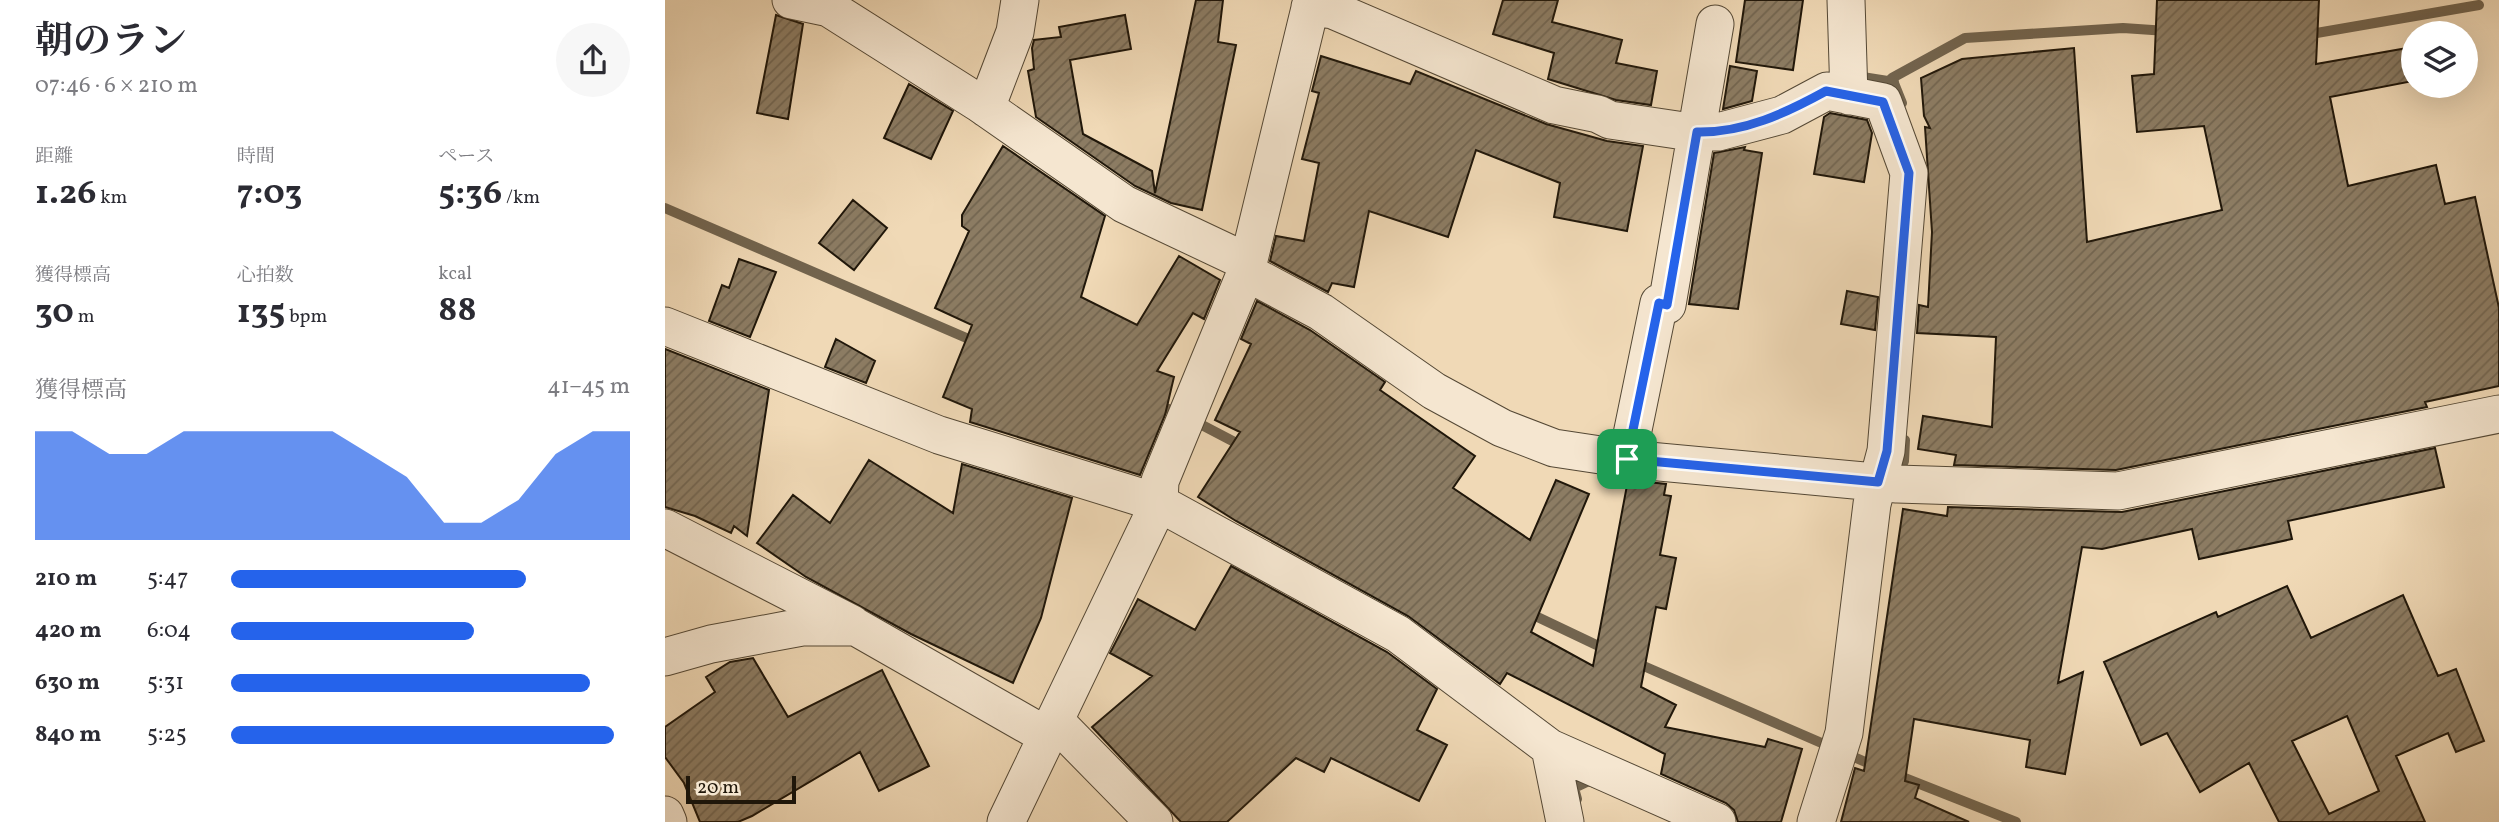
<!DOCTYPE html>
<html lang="ja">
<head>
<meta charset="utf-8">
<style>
  :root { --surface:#fff; --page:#f7f7f7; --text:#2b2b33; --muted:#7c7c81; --accent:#2563eb }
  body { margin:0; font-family:Vollkorn,"Noto Serif JP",serif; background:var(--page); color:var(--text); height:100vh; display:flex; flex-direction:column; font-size:26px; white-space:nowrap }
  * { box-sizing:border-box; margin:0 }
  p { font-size:23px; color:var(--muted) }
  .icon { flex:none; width:38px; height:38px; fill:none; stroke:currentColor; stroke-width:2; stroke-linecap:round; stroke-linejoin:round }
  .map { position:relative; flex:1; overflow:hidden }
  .panel { display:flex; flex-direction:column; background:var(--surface); width:665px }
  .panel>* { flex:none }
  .fabs { position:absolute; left:1736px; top:21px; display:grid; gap:14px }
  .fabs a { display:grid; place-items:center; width:77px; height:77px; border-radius:50%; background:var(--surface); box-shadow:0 7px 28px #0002; font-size:35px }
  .scale { position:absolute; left:21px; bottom:18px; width:110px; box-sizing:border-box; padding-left:7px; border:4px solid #20170a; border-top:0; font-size:19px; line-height:24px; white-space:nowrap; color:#20170a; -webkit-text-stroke:5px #f5e6d0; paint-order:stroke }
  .pin { position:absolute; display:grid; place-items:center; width:60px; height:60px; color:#fff; margin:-30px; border-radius:14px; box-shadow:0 4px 10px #0006 }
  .round { display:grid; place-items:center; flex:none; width:74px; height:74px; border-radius:37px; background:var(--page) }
  .headline { display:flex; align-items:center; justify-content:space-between; height:119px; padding:0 35px }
  h1 { font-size:38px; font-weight:700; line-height:52px }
  .metrics { display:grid; grid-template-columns:repeat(3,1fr); gap:10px; height:119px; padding:7px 35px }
  .metrics div { display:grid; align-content:center }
  .metrics b { font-size:35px; font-weight:700 }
  .metrics small { font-size:19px; font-weight:400 }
  .metrics p { font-size:19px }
  .chart { height:196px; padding:14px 35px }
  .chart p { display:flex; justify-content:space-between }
  .chart svg { width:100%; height:126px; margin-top:7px; fill:var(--accent); opacity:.7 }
  ul { padding:0 35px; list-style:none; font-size:23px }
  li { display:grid; grid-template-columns:112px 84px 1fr; align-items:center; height:52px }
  li i { height:18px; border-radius:9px; background:var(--accent) }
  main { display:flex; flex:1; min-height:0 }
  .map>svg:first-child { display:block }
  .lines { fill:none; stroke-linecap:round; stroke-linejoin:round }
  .stream { stroke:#72644e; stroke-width:10 }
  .building { fill:url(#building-hatch); stroke:#20170a; stroke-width:2; fill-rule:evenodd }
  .minor-casing { stroke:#544835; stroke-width:39 }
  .minor { stroke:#f5e6d0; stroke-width:37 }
  .route-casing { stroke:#fff; stroke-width:14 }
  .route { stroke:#2563eb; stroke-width:9 }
</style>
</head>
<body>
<main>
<section class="panel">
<div class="headline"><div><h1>朝のラン</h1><p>07:46 · 6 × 210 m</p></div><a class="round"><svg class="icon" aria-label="share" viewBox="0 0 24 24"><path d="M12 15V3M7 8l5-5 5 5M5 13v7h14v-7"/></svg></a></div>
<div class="metrics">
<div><p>距離</p><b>1.26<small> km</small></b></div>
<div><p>時間</p><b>7:03</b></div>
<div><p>ペース</p><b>5:36<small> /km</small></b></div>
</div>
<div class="metrics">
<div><p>獲得標高</p><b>30<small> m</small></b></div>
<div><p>心拍数</p><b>135<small> bpm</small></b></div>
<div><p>kcal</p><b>88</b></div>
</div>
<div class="chart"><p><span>獲得標高</span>41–45 m</p>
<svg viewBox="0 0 160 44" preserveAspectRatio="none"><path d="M0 44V6L10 6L20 14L30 14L40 6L50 6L60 6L70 6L80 6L90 14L100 22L110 38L120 38L130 30L140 14L150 6L160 6V44z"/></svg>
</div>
<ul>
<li><b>210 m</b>5:47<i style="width:74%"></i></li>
<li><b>420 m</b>6:04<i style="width:61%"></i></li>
<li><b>630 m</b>5:31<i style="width:90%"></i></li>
<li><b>840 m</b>5:25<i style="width:96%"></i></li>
</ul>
</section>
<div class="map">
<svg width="1834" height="822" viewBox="0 0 1834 822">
  <defs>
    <pattern id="building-hatch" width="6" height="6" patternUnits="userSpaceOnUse" patternTransform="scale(1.75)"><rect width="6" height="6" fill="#8c7c63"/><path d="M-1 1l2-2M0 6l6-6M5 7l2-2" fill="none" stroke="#726550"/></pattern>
  </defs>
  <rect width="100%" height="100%" fill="#f0d9b6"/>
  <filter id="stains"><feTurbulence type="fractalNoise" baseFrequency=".00286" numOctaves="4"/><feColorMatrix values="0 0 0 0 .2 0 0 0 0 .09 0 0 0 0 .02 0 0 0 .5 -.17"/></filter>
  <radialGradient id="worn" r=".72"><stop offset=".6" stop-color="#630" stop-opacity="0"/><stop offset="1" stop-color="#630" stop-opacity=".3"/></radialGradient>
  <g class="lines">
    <!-- stream -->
    <path class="stream" d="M1640,35L1814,5
      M1191,76L1229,82
      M1237,103L1227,78L1300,38L1458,28L1502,31
      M0,208L313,343
      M490,404L514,413L579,447
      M1231,478L1239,461L1240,440
      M862,612L942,650
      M967,661L1212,767
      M1227,773L1351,822
      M912,799L909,788L924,781L932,784"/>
  </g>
  <!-- building -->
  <path class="building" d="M531,0H558L553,42L571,45L537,210L506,203L470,186L371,117L363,71L369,69L367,48L369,40L396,37L394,27L460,15L466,49L405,60L418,134L487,171L490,193Z
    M838,0H893L887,22L957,40L951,63L992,71L986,105L951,100L883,79L889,53L828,34Z
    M1080,0H1138L1128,70L1071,62Z
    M1492,0H1654L1651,64L1748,47V81L1665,97L1683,186L1771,165L1780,204L1810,197L1834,308V386L1760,402L1762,407L1451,470L1289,465L1291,455L1253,449L1258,416L1327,427L1331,337L1252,333L1254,305L1263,307L1267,232L1260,127L1265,128L1259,116L1256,78L1297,59L1409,48L1422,242L1557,210L1539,126L1472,132L1467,76L1489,74Z
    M111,15L138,24L123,119L92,113Z
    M656,56L745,84L751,71L881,124L942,141L978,146L962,231L889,217L895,183L811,150L783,237L704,211L689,287L667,283L663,292L605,261L611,236L639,241L654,163L637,159L654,93L647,91Z
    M1065,66L1092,71L1087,101L1058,109Z
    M244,84L288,111L266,159L219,138Z
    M1165,113L1202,120L1207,133L1199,182L1149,174L1159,117Z
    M338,146L440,216L416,297L472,325L514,256L555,280L539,319L528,313L492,371L509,377L500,415L475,475L305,422L307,409L278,397L307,325L270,308L304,231L297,226V215Z
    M1080,147L1079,150L1097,153L1073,309L1024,304L1049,153Z
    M188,200L222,228L189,270L154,243Z
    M74,259L111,272L85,337L44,321L57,285L64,288Z
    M1182,291L1213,297L1210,330L1176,324Z
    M592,301L645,330L720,382L715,390L810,456L788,488L865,540L891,480L924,494L866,632L928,666L963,480L1001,484L999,495L1006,496L995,555L1011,558L1001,609L991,607L976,687L1011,705L1000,727L1100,747L1103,739L1137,749L1116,822H1073L1069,810L1061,803L996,774L1000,754L842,673L835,684L743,616L571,521L533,497L575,432L550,420L586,344L576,339Z
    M171,339L210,361L201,383L160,367Z
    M0,349L104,390L82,536L69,526L66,533L30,516L0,507Z
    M1770,448L1779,487L1623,521L1627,539L1534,559L1527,529L1437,549L1417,547L1393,683L1418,672L1400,774L1361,767L1365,740L1249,719L1240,781L1254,785L1250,798L1304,822H1176L1190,768L1199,771L1238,509L1282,516L1283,507L1457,512Z
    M204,460L288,513L297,464L407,498L376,618L348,683L246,634L141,577L92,543L128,495L165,523Z
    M566,566L722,652L772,689L752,730L782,745L754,801L666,758L659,772L631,758L562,822H516L427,727L487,676L445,653L473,599L530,630Z
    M1622,586L1646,638L1738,595L1773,676L1791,669L1819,741L1791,752L1783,733L1731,756L1760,822H1614L1584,763L1535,792L1502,733L1476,745L1439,662L1551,612L1553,617ZM1682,716L1714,791L1664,814L1627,741Z
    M88,658L123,717L217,670L264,766L214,791L195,752L87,816L73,822H35L19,783L0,757V727L50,692L41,677L65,662Z"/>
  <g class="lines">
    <!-- minor casing -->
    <g class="minor-casing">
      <path id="minor" d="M126,0L164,8L314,103L459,204L584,263
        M1181,0L1184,96
        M645,7L668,10L889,105L933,114L945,120L1019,131L1053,132L1117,115L1162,91L1218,102L1244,173L1221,451L1207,504L1179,733L1151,822
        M321,108L350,32L355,0
        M581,272L656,312L769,391L837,428L889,448L962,459L1232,484L1453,491L1834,414
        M0,326L274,435L494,503L733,634L885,748L1052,822
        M962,459L994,303L1002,305L1050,24
        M0,528L187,624
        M0,657L46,644L137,627H191L382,736
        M390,721L489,822
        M885,748L900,822
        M0,815L3,822
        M341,822L494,503L495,481L581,272L647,0"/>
    </g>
    <!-- minor -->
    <use href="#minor" class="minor"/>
  </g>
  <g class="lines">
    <!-- route casing -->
    <g class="route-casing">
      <path id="route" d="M1161,91L1218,102L1244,173L1222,451L1213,482L962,459L994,303L1002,305L1032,132C1079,133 1121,113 1161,91Z"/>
    </g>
    <!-- route -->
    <use href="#route" class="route"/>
  </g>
  <rect width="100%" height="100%" filter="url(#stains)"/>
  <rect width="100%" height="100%" fill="url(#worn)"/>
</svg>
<div class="fabs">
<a><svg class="icon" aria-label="layers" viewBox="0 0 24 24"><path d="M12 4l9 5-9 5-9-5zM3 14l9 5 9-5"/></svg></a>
</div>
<div class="scale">20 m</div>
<div class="pin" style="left:962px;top:459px;background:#1e9e55"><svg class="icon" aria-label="arrive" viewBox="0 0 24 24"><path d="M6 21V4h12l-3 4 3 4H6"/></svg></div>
</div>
</main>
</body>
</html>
